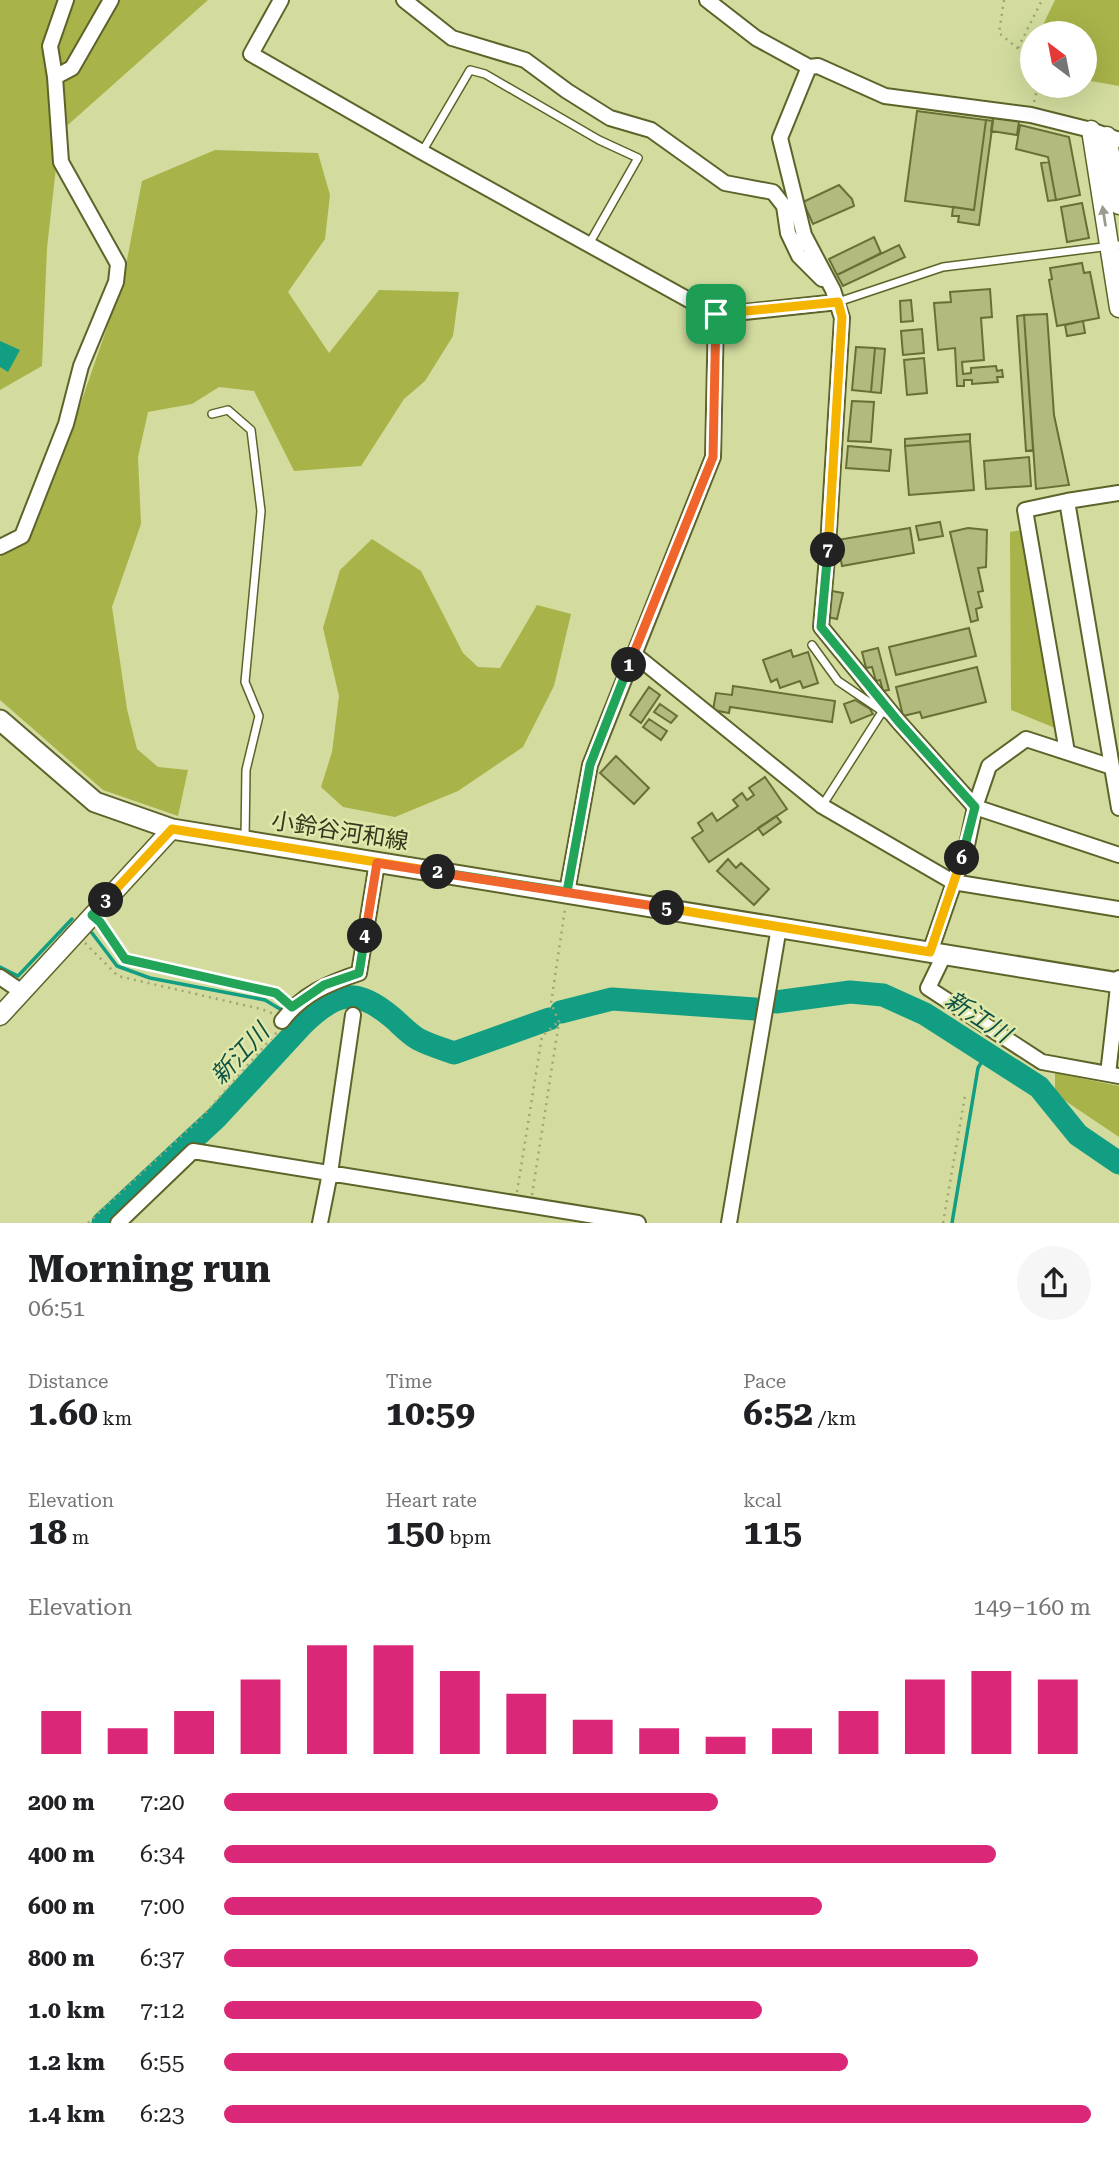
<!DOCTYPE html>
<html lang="en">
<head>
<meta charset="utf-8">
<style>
  :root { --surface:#fff; --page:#f6f6f6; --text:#202124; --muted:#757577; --accent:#db2777 }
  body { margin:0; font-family:"Roboto Serif","Noto Sans JP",serif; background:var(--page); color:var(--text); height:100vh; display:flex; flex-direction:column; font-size:26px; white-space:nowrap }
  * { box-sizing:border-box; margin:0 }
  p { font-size:23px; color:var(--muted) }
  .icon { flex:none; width:38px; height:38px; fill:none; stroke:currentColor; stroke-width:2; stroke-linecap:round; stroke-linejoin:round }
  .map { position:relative; height:1223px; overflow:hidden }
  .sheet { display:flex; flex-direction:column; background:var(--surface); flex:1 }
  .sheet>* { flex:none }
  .needle { width:46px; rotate:328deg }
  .tools { position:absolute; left:1020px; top:21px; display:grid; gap:14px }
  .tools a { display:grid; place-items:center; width:77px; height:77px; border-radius:50%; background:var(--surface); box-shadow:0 7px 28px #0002; font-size:35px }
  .pin { position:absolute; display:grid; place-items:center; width:60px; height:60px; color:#fff; margin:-30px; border-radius:14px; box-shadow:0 4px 10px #0006 }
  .km { position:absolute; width:35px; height:35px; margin:-18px; border-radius:50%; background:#222; color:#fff; font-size:19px; line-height:35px; text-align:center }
  .round { display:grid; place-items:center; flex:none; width:74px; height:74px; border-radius:37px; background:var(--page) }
  .overview { display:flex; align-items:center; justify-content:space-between; height:119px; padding:0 28px }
  h1 { font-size:38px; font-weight:700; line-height:52px }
  .metrics { display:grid; grid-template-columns:repeat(3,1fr); gap:10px; height:119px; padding:7px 28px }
  .metrics div { display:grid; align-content:center }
  .metrics b { font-size:35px; font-weight:700 }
  .metrics small { font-size:19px; font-weight:400 }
  .metrics p { font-size:19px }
  .chart { height:196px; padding:14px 28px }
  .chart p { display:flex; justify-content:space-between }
  .chart svg { width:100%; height:126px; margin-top:7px; stroke:var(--accent); stroke-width:6 }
  ul { padding:0 28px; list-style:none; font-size:23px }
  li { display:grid; grid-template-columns:112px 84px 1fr; align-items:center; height:52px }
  li i { height:18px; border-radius:9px; background:var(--accent) }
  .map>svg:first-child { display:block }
  .green { fill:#a8b349 }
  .water { fill:#129e83 }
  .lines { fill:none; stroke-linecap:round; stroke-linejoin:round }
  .stream { stroke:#129e83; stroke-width:3.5 }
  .river { stroke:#129e83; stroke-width:23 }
  .building { fill:#b2ba7e; stroke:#696f35; stroke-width:2 }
  .service-casing { stroke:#5d6329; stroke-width:10 }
  .minor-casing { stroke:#5d6329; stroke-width:18 }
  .tertiary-casing { stroke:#5d6329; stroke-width:21 }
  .secondary-casing { stroke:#5d6329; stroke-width:23 }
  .path { stroke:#9fa674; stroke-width:2.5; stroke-dasharray:2 5; stroke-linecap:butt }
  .service { stroke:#fff; stroke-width:7 }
  .minor { stroke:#fff; stroke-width:14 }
  .tertiary { stroke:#fff; stroke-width:18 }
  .secondary { stroke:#fff; stroke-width:19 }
  .oneway { fill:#9a9b8e }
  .split-1-casing { stroke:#fff; stroke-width:14 }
  .split-2-casing { stroke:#fff; stroke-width:14 }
  .split-3-casing { stroke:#fff; stroke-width:14 }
  .split-4-casing { stroke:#fff; stroke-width:14 }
  .split-5-casing { stroke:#fff; stroke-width:14 }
  .split-6-casing { stroke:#fff; stroke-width:14 }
  .split-7-casing { stroke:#fff; stroke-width:14 }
  .split-8-casing { stroke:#fff; stroke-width:14 }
  .split-1 { stroke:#f0652b; stroke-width:9 }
  .split-2 { stroke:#22a559; stroke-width:9 }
  .split-3 { stroke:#f5b400; stroke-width:9 }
  .split-4 { stroke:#22a559; stroke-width:9 }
  .split-5 { stroke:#f0652b; stroke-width:9 }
  .split-6 { stroke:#f5b400; stroke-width:9 }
  .split-7 { stroke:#22a559; stroke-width:9 }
  .split-8 { stroke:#f5b400; stroke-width:9 }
  .labels { text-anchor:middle; stroke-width:5; stroke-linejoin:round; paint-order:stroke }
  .street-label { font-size:23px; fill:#34371e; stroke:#e0e9ab }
  .water-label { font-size:24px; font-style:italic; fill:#0e5344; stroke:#e0e9ab }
</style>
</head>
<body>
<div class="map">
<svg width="1119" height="1223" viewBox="0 0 1119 1223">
  <rect width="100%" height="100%" fill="#d3dc9e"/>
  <!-- green -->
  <path class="green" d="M0,0H208L60,132L47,248L42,366L0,390Z
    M1055,0H1119V86L1085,80V33H1039Z
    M215,150L318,153L330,195L325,239L288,292L329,353L379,290L459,292L453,336L425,381L404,399L361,466L294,471L254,391L219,387L192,404L148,412L138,457L141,524L112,607L127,709L137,749L158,767L188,770L178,816L103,790L0,700V557L28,537L75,420L123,281L142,181Z
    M1021,530L1055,728L1011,710L1010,532Z
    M372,539L421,571L463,653L478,667L500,668L537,605L571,614L554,686L523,747L458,791L395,817L343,807L321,787L332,752L339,696L323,628L340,570Z
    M1055,1073L1119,1086V1137L1055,1094Z"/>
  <!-- water -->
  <path class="water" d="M0,341L20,350L8,372L0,367Z"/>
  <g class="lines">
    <!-- stream -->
    <path class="stream" d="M92,933L117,966L150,978L265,1000L280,1009
      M0,967L18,976L72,919
      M293,1018L303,1024
      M952,1223L978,1068L987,1053"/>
    <!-- river -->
    <path class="river" d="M776,1002L850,992L883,995L925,1014L1039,1087L1078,1135L1119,1163
      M561,1012L612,999L755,1009
      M103,1223L217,1117L303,1024C336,992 355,986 393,1018C401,1025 409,1034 418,1039C429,1045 443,1049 454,1053L549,1019"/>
  </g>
  <!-- building -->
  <path class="building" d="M917,111L986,120L974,210L905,201Z
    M993,117L1019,121L1017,135L991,131Z
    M986,120L993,121L979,225L958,222L959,216H952L953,207L974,210Z
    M1020,125L1069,137L1080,195L1056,200L1048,157L1016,149Z
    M1049,162L1056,200L1048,201L1041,163Z
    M839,185L852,199L854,206L813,224L803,202Z
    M1082,203L1089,238L1067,242L1061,207Z
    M874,237L881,253L837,275L829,259Z
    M899,245L905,257L843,286L837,275Z
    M1082,263L1084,273L1090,272L1099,318L1057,326L1049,280L1052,279L1050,268Z
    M990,289L992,317L981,318L984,360L962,362L963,374L971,373V368L996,366L997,371L1002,370L1003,377H997L998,382L972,384V380H964V386H957L955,348L938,350L934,303L951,302L950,292Z
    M911,300L913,321L901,322L900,301Z
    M1047,314L1054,415L1069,485L1036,489L1024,315Z
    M1024,315L1033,450L1026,451L1017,316Z
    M1083,321L1085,333L1067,336L1065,325Z
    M922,329L924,353L903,355L901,331Z
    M856,347L875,348L871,392L852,390Z
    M875,348L885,349L881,393L871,392Z
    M924,358L927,393L907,395L904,360Z
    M852,401L874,402L871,442L848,441Z
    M970,434V441L905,446V439Z
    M970,441L974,490L909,495L905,446Z
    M848,446L891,450L889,471L846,468Z
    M1029,457L1031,486L986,489L984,461Z
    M940,522L943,536L919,540L916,526Z
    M910,528L914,553L842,566L837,540Z
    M968,528L987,530L986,567L978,568L983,591L978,592L982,607L976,609L978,620L971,622L950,532Z
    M832,591L843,593L837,619L827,617Z
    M969,628L976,656L896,675L889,647Z
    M878,648L889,690L883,691L880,680L876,681L872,667L866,668L862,652Z
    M791,650L793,657L808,652L818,683L803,688L800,681L780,688L777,679L771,682L763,660Z
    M977,667L986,702L922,718L920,712L903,716L896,687Z
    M733,686L835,701L832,722L730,707L729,713L713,710L716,693L732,695Z
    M649,687L660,695L641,723L630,715Z
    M855,700L870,709L873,714L851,723L844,704Z
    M660,704L677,716L671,723L654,712Z
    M649,719L667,731L661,740L643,727Z
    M616,756L649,788L634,804L600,773Z
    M765,777L787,809L709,862L692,838L703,831L698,823L712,813L717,821L738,806L733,800L742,793L747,800L754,795L749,788Z
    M776,816L781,822L763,835L758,828Z
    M728,859L736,868L741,863L769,889L754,905L717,871Z"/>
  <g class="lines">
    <!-- service casing -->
    <g class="service-casing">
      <path id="service" d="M422,152L470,70L485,74L599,140L638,158L589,244
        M838,302L943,267L1119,245
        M212,414L228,410L251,430L261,511L245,682L259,716L246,770L245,840
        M812,645L838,681L888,715
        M822,806L882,712"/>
    </g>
    <!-- minor casing -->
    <g class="minor-casing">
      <path id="minor" d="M281,0L251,54L422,152L716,315L838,302
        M404,0L452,38L525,60L567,91L610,118L651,130L725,183L773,192L784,206L788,233L799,256L822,279
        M707,0L756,38L809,67L818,66L885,96L1031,115L1091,130L1119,140
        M809,67L780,138L804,235L833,290L842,318L828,546L821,627L898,721L975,807L1119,855
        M55,77L72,68L111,0
        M1119,493L1067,501L1119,808
        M1067,501L1025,510L1067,752
        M0,547L22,536L66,424L81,366L116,282L118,264L61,162L55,77L50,46L66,0
        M634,654L822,806L953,882L1119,909
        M567,892L590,765L713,457L716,315
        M930,952L967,845L975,807L989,766L1026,739L1112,767
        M944,955L928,988L1042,1062L1119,1076
        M0,977L22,992
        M282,1021C302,994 329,983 359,973L377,863
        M1108,1074L1119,978
        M118,1223L193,1151L638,1223
        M320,1223L330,1173L353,1015
        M729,1223L779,927"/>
    </g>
    <!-- tertiary casing -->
    <g class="tertiary-casing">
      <path id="tertiary" d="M1091,130L1119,308
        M1107,136L1119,205
        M0,1016L172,829"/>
    </g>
    <!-- secondary casing -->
    <g class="secondary-casing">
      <path id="secondary" d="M0,720L95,802L172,829L1119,983"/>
    </g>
    <!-- path -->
    <path class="path" d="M1004,0L999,33L1032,60
      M1018,48L1042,0
      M1034,102L1038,86
      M103,925L125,959L276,993L285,1000
      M85,943L118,976L261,1009L274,1014
      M517,1192L542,1036L558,1022
      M532,1195L559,1022L551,1003L565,909
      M88,1223L202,1117L277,1032
      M943,1223L965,1096"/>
    <!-- service -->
    <use href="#service" class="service"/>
    <!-- minor -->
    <use href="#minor" class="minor"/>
    <!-- tertiary -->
    <use href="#tertiary" class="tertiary"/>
    <!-- secondary -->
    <use href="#secondary" class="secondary"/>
  </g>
  <!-- one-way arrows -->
  <defs><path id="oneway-solid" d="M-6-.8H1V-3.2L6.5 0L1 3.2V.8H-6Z" transform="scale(1.75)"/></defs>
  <use class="oneway" href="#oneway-solid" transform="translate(1104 216) rotate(-99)"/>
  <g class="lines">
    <!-- split-1 casing -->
    <g class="split-1-casing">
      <path id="split-1" d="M629,665L713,457L716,314"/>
    </g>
    <!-- split-2 casing -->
    <g class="split-2-casing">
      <path id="split-2" d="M438,872L567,892L590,765L629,665"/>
    </g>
    <!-- split-3 casing -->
    <g class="split-3-casing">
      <path id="split-3" d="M106,900L172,829L438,872"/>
    </g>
    <!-- split-4 casing -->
    <g class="split-4-casing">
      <path id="split-4" d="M106,900L92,915L100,922L125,959L276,993L292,1007L324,985L359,973L365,936"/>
    </g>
    <!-- split-5 casing -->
    <g class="split-5-casing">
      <path id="split-5" d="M365,936L377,863L667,908"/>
    </g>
    <!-- split-6 casing -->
    <g class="split-6-casing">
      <path id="split-6" d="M667,908L930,952L962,858"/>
    </g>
    <!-- split-7 casing -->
    <g class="split-7-casing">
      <path id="split-7" d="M828,550L821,627L898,721L975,807L962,858"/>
    </g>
    <!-- split-8 casing -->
    <g class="split-8-casing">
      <path id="split-8" d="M716,314L838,302L842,317L828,550"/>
    </g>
    <!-- split-1 -->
    <use href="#split-1" class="split-1"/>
    <!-- split-2 -->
    <use href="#split-2" class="split-2"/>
    <!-- split-3 -->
    <use href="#split-3" class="split-3"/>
    <!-- split-4 -->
    <use href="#split-4" class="split-4"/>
    <!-- split-5 -->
    <use href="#split-5" class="split-5"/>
    <!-- split-6 -->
    <use href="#split-6" class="split-6"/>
    <!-- split-7 -->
    <use href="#split-7" class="split-7"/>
    <!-- split-8 -->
    <use href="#split-8" class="split-8"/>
  </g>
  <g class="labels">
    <!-- street labels -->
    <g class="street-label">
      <text transform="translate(340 831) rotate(9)" y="8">小鈴谷河和線</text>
    </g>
    <!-- water labels -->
    <g class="water-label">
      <text transform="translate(978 1017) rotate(33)" y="8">新江川</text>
      <text transform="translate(240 1054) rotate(-47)" y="8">新江川</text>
    </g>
  </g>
</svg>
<div class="tools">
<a><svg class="needle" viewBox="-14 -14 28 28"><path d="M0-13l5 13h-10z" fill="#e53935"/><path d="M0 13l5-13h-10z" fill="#757577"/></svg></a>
</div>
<div class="pin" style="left:716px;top:314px;background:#1e9e55"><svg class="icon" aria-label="arrive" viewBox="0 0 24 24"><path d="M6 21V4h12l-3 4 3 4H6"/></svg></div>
<b class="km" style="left:629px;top:665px">1</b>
<b class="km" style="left:438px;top:872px">2</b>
<b class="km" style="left:106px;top:900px">3</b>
<b class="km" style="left:365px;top:936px">4</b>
<b class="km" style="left:667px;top:908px">5</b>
<b class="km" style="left:962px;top:858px">6</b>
<b class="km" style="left:828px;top:550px">7</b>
</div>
<section class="sheet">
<div class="overview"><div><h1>Morning run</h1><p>06:51</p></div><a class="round"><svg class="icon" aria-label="share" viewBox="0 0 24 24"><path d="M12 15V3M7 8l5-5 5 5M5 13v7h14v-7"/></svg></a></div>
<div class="metrics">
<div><p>Distance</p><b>1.60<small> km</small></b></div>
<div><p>Time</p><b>10:59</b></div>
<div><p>Pace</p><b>6:52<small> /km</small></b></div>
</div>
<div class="metrics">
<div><p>Elevation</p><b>18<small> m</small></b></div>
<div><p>Heart rate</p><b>150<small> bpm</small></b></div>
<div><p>kcal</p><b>115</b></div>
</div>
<div class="chart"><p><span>Elevation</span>149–160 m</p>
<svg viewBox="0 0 160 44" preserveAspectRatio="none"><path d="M5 44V29M15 44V35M25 44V29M35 44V18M45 44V6M55 44V6M65 44V15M75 44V23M85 44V32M95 44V35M105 44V38M115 44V35M125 44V29M135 44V18M145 44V15M155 44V18"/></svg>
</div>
<ul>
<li><b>200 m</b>7:20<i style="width:57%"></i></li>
<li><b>400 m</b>6:34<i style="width:89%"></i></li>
<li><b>600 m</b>7:00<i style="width:69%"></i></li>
<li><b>800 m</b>6:37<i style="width:87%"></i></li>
<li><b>1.0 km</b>7:12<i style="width:62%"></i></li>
<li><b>1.2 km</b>6:55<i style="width:72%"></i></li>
<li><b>1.4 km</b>6:23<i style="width:100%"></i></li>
</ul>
</section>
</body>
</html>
